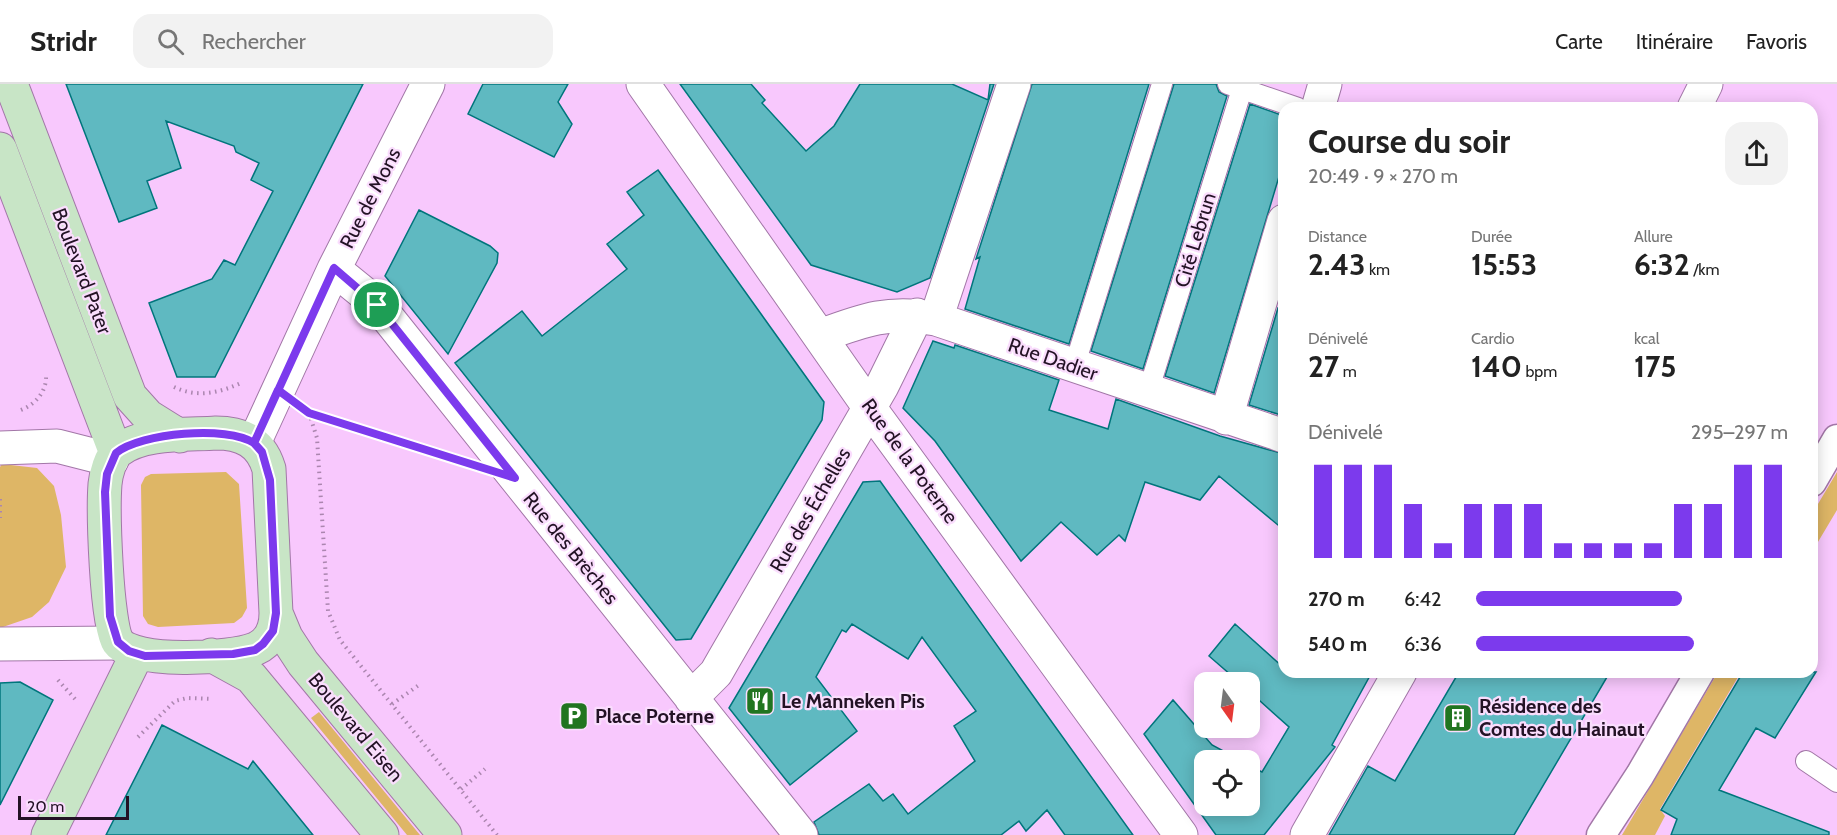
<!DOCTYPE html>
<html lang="fr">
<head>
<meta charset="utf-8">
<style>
  :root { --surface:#fff; --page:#f2f2f2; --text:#222; --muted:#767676; --line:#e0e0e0; --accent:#7c3aed }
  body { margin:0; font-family:Cabin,sans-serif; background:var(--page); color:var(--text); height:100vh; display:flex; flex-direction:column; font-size:22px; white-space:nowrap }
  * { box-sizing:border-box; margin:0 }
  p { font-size:20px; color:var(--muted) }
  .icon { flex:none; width:33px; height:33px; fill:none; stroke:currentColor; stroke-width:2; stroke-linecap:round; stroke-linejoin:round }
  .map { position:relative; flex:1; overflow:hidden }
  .side { position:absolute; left:1278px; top:18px; width:540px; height:576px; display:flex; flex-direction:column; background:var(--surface); border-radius:18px; box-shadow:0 3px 15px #0003 }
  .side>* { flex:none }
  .needle { width:39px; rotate:166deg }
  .tools { position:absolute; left:1194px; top:588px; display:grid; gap:12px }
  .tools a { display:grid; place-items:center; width:66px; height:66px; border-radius:12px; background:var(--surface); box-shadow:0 3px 15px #0003; font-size:30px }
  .scale { position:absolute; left:18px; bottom:15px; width:111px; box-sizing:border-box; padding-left:6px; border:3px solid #231225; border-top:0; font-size:16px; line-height:21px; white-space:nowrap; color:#231225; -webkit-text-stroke:4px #faddfd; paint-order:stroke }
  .pin { position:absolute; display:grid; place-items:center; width:51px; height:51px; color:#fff; margin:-26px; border:3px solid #fff; border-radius:50%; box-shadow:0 2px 6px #0007 }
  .round { display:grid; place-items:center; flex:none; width:63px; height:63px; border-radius:18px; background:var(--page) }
  .overview { display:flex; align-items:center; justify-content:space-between; height:102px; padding:0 30px }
  h1 { font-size:33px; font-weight:700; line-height:45px }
  .figures { display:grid; grid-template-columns:repeat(3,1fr); gap:9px; height:102px; padding:6px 30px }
  .figures div { display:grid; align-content:center }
  .figures b { font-size:30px; font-weight:700 }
  .figures small { font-size:16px; font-weight:400 }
  .figures p { font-size:16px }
  .chart { height:168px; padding:12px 30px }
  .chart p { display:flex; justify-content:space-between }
  .chart svg { width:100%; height:108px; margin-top:6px; stroke:var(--accent); stroke-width:6 }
  ul { padding:0 30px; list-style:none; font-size:20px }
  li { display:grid; grid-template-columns:96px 72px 1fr; align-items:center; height:45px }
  li i { height:15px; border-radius:8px; background:var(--accent) }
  header { display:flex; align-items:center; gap:36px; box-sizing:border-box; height:84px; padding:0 30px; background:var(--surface); border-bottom:2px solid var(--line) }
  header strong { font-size:28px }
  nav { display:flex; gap:33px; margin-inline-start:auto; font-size:21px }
  .search { width:420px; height:54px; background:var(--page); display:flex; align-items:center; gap:15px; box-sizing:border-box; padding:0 21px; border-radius:18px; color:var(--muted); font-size:22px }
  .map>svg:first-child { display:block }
  .green { fill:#deb666 }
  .building { fill:#5fb9c1; stroke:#00757c; stroke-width:1.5 }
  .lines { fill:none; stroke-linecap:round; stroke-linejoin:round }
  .service-casing { stroke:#a277a7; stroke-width:22 }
  .pedestrian-casing { stroke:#a277a7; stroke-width:31 }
  .minor-casing { stroke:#a277a7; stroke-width:35 }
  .secondary-casing { stroke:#a277a7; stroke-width:35 }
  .path { stroke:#ab86af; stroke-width:4; stroke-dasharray:1.5 4.5; stroke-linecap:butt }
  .service { stroke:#fff; stroke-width:20 }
  .pedestrian { stroke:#fff; stroke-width:28 }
  .minor { stroke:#fff; stroke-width:33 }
  .secondary { stroke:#c8e5c6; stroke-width:33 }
  .route-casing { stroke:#fff; stroke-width:12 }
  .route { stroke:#7c3aed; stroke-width:8 }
  .labels { text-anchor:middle; stroke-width:4.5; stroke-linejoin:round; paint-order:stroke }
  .street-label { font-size:20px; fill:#231225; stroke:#faddfd }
  .poi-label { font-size:20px; font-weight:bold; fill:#231225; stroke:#faddfd; text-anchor:start }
</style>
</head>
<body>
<header>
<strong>Stridr</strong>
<div class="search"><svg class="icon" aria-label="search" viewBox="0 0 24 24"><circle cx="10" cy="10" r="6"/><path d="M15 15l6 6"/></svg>Rechercher</div>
<nav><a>Carte</a><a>Itinéraire</a><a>Favoris</a></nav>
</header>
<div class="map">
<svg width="1837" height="751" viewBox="0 0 1837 751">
  <rect width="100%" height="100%" fill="#f8c8fd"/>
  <!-- green -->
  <path class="green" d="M2,380L37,384L54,402L61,431L66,483L49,518L32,533L0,544V383Z
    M226,388L239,400L247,524L242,533L234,539L158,543L148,540L143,532L141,401L145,393L151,390Z
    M1837,388V426L1812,468V430Z
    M1718,588H1741L1660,725L1665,732L1655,751H1622Z
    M319,628L420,751H407L311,634Z"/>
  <!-- building -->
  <path class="building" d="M66,0H363L215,293H177L149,219L212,195L224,176L235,181L273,107L251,96L259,79L236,68L234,62L166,37L181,84L147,97L157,124L119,138Z
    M483,0H568L558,18L572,40L554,73L468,30Z
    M680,0H751L765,16L762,19L806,67L834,42L860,0H952L988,16L990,0H994L930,194L897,208L811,181Z
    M1032,0H1149L1069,260L965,225L980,173L976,175Z
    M1174,0H1216L1219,8L1227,12L1143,285L1091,267Z
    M1250,20L1284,32V76L1214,309L1165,292Z
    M658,86L824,318L822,336L691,555L676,556L455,279L522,227L542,252L627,185L607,160L644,131L627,108Z
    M419,126L490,162L498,169L497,179L448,270L385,192Z
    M1278,224L1284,226V332L1249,321Z
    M933,257L954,264L955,261L1059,296L1049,326L1108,345L1116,315L1220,352L1284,370V446L1219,392L1200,416L1145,398L1125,457L1119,451L1097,471L1061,438L1021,477L935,357L903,324Z
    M880,397L1021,595L1133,751H1065L1047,726L1026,747L1019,737L1001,751H819L814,738L869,700L883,717L893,710L908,730L975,677L954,642L976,627L922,553L908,575L852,540L846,548L842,546L816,593L857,647L790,701L729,624L863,398Z
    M1235,540L1284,584V588H1372L1332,661L1335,663L1264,751H1216L1144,650L1173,616L1212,661L1240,676H1204V722H1250V682L1262,688L1289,643L1250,608V598H1239L1209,572Z
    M1459,588H1610L1514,751H1329L1368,682L1395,697Z
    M1743,588H1816L1775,654L1756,644L1719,706L1829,748V751H1671L1677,735L1661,726Z
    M20,598L53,616L0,721V599Z
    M162,641L248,685L253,677L313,751H106Z"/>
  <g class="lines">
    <!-- service casing -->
    <g class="service-casing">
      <path id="service" d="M1228,0L1298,24
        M1074,283L1162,0
        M1148,308L1242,5
        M1806,677L1837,698"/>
    </g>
    <!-- pedestrian casing -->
    <g class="pedestrian-casing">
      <path id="pedestrian" d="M1812,398L1837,355
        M1601,751L1640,691L1700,588"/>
    </g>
    <!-- minor casing -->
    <g class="minor-casing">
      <path id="minor" d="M643,0L869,323L1181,751
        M1318,24L1325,0
        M1694,24L1706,0
        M334,185L366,211L388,234L801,751
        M936,235L1014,0
        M820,252C863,236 889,226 936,235L1284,352
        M1226,334L1284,137
        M254,359L334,185L428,0
        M0,364L57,362L112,376
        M0,560L118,559
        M691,614L716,589L724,575L882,302L917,231
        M1307,751L1400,588"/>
    </g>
    <!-- secondary casing -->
    <g class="secondary-casing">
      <path id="secondary" d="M11,0L130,312L148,332L180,352
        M0,65L116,369
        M216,349C242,349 261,358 269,385L276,529C276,544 270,559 255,565C232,575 133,580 118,558C106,540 103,426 105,400C106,390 110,374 118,367C142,348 187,351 216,349Z
        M276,529L286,553L303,579L445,751
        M211,571L251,593L382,751
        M48,751L137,570"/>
    </g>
    <!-- path -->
    <path class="path" d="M174,303C197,314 219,309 241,299
      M21,326C36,320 47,307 46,291
      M309,329L317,354L328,527L340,556L497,751
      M310,329L452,374
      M0,415V434
      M58,596L75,615
      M392,620L419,601
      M138,653L175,617L187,614L213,615
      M461,705L485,685"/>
    <!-- service -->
    <use href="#service" class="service"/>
    <!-- pedestrian -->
    <use href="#pedestrian" class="pedestrian"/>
    <!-- minor -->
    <use href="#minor" class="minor"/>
    <!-- secondary -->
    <use href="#secondary" class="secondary"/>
  </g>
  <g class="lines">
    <!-- route casing -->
    <g class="route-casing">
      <path id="route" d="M377,221L334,184L254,359C227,341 141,349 116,369L107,390L105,408L110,532L118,558L129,567L145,572L233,570L255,566L263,560L273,547L276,529L270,396L262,368L254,359L278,306L309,329L515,394L377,221"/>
    </g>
    <!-- route -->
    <use href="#route" class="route"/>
  </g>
  <!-- icons -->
  <defs>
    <g id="restaurant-square" transform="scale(1.5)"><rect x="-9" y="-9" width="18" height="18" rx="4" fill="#217520" stroke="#faddfd"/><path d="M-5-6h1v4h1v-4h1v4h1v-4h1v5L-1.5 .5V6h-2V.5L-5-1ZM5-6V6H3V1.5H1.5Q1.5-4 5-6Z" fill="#fff"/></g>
    <g id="parking-square" transform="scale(1.5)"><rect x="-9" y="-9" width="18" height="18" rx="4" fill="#217520" stroke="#faddfd"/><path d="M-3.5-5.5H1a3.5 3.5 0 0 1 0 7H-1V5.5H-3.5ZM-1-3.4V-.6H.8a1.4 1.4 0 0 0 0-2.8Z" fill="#fff"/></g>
    <g id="building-square" transform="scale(1.5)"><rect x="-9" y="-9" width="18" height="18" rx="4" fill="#217520" stroke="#faddfd"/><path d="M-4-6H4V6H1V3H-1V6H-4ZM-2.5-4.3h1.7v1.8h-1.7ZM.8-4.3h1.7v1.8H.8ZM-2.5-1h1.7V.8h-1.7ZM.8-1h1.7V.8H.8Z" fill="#fff"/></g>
  </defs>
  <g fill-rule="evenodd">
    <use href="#restaurant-square" x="760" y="617"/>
    <use href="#parking-square" x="574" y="632"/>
    <use href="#building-square" x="1458" y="634"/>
  </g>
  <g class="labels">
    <!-- street labels -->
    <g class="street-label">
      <text transform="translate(370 114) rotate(-63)" y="7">Rue de Mons</text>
      <text transform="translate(1195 156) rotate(-73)" y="7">Cité Lebrun</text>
      <text transform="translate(82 187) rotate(69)" y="7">Boulevard Pater</text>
      <text transform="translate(1053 275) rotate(19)" y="7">Rue Dadier</text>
      <text transform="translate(910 377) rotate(54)" y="7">Rue de la Poterne</text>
      <text transform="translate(810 426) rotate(-60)" y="7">Rue des Échelles</text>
      <text transform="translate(571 464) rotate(51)" y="7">Rue des Brèches</text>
      <text transform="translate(356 643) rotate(50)" y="7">Boulevard Eisen</text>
    </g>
    <!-- poi labels -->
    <g class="poi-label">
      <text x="781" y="624">Le Manneken Pis</text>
      <text x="1479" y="629">Résidence des<tspan x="1479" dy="23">Comtes du Hainaut</tspan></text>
      <text x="595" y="639">Place Poterne</text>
    </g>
  </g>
</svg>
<div class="tools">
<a><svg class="needle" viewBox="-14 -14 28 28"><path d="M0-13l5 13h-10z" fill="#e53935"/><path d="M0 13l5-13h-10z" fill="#767676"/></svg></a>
<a><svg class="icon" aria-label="locate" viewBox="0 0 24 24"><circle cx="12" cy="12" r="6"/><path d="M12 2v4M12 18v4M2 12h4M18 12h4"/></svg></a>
</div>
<div class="scale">20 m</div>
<div class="pin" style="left:377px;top:221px;background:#1e9e55"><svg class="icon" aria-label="arrive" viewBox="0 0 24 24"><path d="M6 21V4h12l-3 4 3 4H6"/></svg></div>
<section class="side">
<div class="overview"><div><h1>Course du soir</h1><p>20:49 · 9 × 270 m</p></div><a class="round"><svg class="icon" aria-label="share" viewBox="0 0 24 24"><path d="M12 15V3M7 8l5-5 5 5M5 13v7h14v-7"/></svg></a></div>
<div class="figures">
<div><p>Distance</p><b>2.43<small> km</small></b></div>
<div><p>Durée</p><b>15:53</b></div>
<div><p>Allure</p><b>6:32<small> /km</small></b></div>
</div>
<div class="figures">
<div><p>Dénivelé</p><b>27<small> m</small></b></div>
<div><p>Cardio</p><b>140<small> bpm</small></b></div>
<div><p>kcal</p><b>175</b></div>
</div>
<div class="chart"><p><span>Dénivelé</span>295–297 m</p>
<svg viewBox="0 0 160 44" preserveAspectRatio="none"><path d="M5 44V6M15 44V6M25 44V6M35 44V22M45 44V38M55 44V22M65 44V22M75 44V22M85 44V38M95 44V38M105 44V38M115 44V38M125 44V22M135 44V22M145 44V6M155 44V6"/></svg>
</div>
<ul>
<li><b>270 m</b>6:42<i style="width:66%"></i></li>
<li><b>540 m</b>6:36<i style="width:70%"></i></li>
</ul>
</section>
</div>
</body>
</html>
